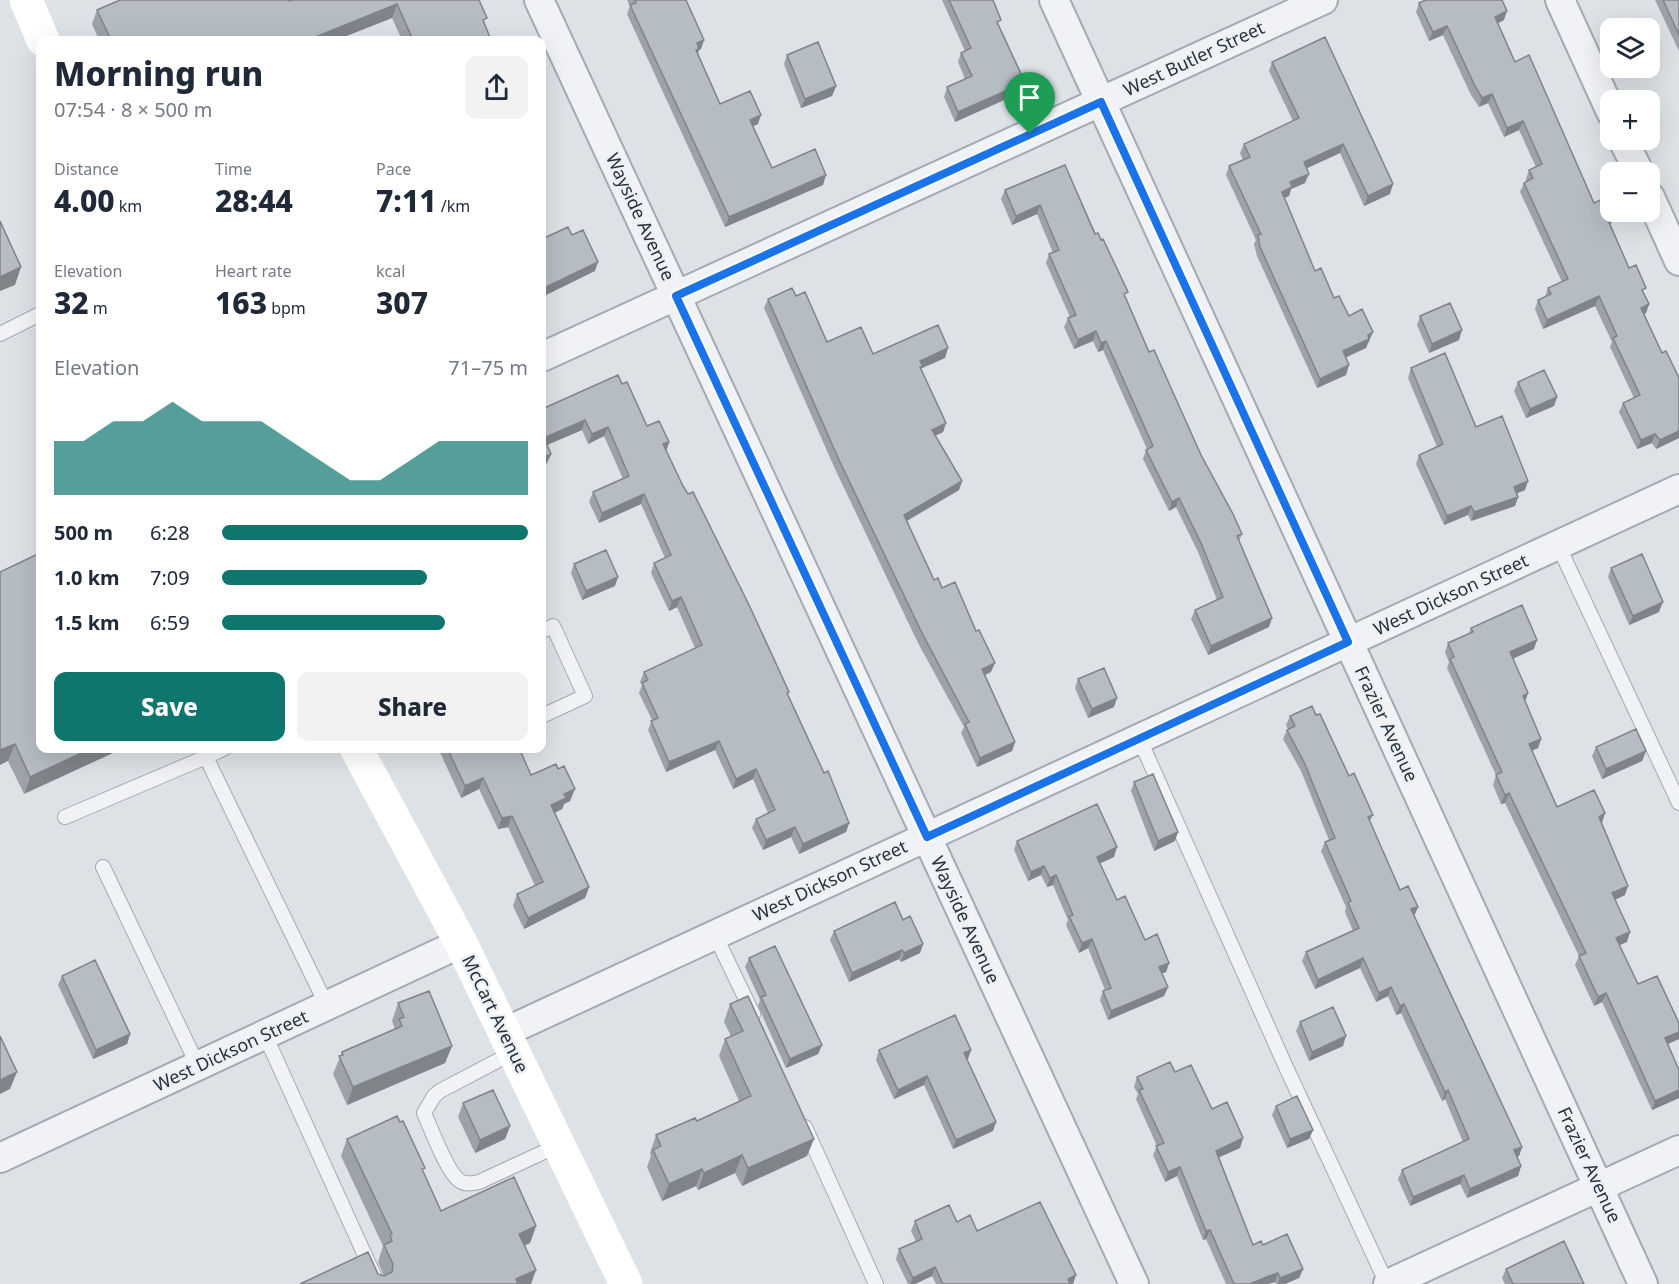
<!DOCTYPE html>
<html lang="en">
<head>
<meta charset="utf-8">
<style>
  :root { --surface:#fff; --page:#f2f2f3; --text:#1f2937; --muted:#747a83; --accent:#0f766e }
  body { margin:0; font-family:"Noto Sans",sans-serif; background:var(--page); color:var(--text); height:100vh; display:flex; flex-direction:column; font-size:22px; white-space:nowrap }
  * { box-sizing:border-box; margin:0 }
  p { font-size:20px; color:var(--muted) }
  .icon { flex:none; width:33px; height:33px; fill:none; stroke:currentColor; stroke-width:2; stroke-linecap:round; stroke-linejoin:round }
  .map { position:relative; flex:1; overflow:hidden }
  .drawer { position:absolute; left:36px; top:36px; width:510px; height:717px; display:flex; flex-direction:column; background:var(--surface); border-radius:12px; box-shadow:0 6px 24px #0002 }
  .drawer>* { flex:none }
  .fabs { position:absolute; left:1600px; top:18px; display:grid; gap:12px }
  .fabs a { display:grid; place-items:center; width:60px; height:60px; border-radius:12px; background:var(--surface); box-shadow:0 6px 24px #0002; font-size:30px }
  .pin { position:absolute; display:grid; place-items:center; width:51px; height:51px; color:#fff; margin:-62px -26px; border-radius:50% 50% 50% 0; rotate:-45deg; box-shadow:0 0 6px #0007 }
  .pin .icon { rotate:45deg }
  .round { display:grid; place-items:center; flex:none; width:63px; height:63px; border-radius:12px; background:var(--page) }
  .headline { display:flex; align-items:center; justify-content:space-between; height:102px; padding:0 18px }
  h1 { font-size:33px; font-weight:800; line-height:45px }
  .metrics { display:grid; grid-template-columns:repeat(3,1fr); gap:9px; height:102px; padding:6px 18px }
  .metrics div { display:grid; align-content:center }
  .metrics b { font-size:30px; font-weight:800 }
  .metrics small { font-size:16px; font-weight:400 }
  .metrics p { font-size:16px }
  .chart { height:168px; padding:12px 18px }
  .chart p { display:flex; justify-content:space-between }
  .chart svg { width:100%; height:108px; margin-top:6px; fill:var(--accent); opacity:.7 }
  .action { display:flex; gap:12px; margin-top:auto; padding:12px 18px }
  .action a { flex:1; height:69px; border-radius:12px; background:var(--accent); color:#fff; font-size:24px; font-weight:800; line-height:69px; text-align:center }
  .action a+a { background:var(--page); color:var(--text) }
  ul { padding:0 18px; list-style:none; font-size:20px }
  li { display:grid; grid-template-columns:96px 72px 1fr; align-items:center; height:45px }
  li i { height:15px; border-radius:8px; background:var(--accent) }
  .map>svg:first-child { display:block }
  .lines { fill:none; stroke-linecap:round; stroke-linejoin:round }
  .lane-casing { stroke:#a3aab1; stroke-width:16 }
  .street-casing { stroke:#a3aab1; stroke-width:32 }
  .lane { stroke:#f0f2f5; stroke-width:14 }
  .street { stroke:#f0f2f5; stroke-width:28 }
  .secondary { stroke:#fff; stroke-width:33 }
  .wall { fill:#9ca2a9 }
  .shaded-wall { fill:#7f8489 }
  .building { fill:#b5bcc4; stroke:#7f8489; stroke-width:1.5 }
  .route-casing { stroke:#fff; stroke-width:12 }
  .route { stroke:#1a73e8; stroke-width:8 }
  .labels { text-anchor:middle; stroke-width:5; stroke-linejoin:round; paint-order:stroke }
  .street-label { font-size:18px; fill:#27323d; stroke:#edf1f5 }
</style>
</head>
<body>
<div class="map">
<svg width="1679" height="1284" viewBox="0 0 1679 1284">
  <rect width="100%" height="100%" fill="#dde2e7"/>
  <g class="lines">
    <!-- lane casing -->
    <g class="lane-casing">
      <path id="lane" d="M0,334L40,314
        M1558,545L1679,803
        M542,631L553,626L585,696L542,716
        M1139,738L1285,1065L1387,1284
        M225,748L206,757L327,1006
        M65,817L206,757L202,748
        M103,867L198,1066
        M715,935L753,1014
        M265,1035L378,1284
        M514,1052L440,1091L434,1096L424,1113C431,1128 447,1173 460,1181C466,1185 472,1183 479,1182L559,1145
        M805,1127L876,1284"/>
    </g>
    <!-- street casing -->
    <g class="street-casing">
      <path id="street" d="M539,0L1134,1284
        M1054,0L1643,1284
        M1560,0L1611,112
        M1623,140L1639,172
        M1650,197L1679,261
        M542,357L1323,0
        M505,1032L1679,489
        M0,1158L461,943
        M1388,1284L1679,1150"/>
    </g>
    <!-- lane -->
    <use href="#lane" class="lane"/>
    <!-- street -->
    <use href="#street" class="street"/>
    <!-- secondary -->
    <path class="secondary" d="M26,0L43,40
      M356,748L461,943L626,1284"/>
  </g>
  <!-- wall -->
  <path class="wall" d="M479,0L485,25L491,40H402L392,18L336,40H99L92,24L97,10L289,1Z
    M627,0H686L701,49L699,50L698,54L720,104L758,124L753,126L772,168L823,185L725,227L627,14L630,6Z
    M942,0H993L999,26L1019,85L1016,87L1013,96L955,122L944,97L947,87L965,79L958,62L961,53L965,51Z
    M1655,0H1679V51Z
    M1419,3L1504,20L1498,23L1515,62L1594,203L1610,226L1629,268L1644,293L1649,304L1646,313L1644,314L1662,353L1679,378V438L1656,449L1652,443L1637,449L1619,412L1623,403L1634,398L1610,347L1612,342L1595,306L1543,329L1535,309L1538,300L1545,297L1548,288L1562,282L1520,192L1524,183L1526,181V179L1529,170L1536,167L1519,130L1504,137L1488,103L1479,107L1471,95L1443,35L1429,41L1416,12Z
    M787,55L836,86L832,96L801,108L784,64Z
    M1272,62L1390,194L1364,206L1340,153L1307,168L1305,183L1291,189L1289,196L1284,198L1315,271L1334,298L1370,342H1368L1366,348L1345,358L1346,375L1317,388L1257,256L1254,244L1256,240L1226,175L1229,166L1243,160L1240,153L1244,144L1293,121L1269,71Z
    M1065,165L1149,352L1242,534L1239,541L1269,627L1208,655L1191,619L1195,610L1217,600L1198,552L1176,507L1169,511L1143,459L1146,450L1147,449L1103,350L1098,352L1093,341L1074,349L1064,327L1068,318L1070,317L1046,263L1049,254L1053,253L1037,214L1012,225L1001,199L1005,190Z
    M796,296L827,342L873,354L945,358L922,368L921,370L946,423L943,432L935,436L962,481L959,490L907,521L934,580L942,588L991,672L985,675L1015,742L1012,751L977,767L961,733L964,727L918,643L835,469L764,308L768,299Z
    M1420,316L1459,340L1429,353L1417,325Z
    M1411,368L1476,427L1525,490L1517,493L1518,497L1515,506L1471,521L1468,515L1444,525L1416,464L1419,455L1437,447L1408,378Z
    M1518,382L1557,397L1554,406L1526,418L1514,391Z
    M622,384L647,426L669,442L666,450L683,486L788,696L824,773L849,823L846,832L799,854L791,837L763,850L752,828L756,819L768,813L753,779L733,789L715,750L666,772L648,730L652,720L639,693L642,685L640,682L644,672L695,648L677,607L669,611L651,573L654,563L665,558L641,504L599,523L589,502L593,492L623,479L604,436L588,444L582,430L547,445L551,454L547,463L542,409Z
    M574,564L615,586L582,600L571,573Z
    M1611,568L1659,612L1629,625L1608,577Z
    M0,572L40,748L24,794L8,761Z
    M1471,628L1534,649L1513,659L1525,702L1541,739L1538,748L1532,751L1557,807L1605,813L1601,823L1625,895L1615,900L1627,942L1619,945L1638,984L1679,1039L1668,1044L1679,1070V1098L1652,1110L1602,1002L1594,1006L1575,965L1579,956L1505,803L1501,804L1493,785L1496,775L1447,668L1449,662L1445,652L1448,643L1469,633Z
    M1078,679L1114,707L1088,718L1075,688Z
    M1316,715L1349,776L1373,815L1370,821L1400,890L1418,907L1414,916L1522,1147L1519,1156H1517L1521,1166L1518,1176L1467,1198L1460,1184L1410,1206L1398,1179L1402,1170L1463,1142L1445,1099L1442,1101L1401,1013L1396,1015L1388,996L1376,1002L1360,968L1315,989L1302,961L1306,952L1353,931L1345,912L1346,907L1321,851L1325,842L1329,840L1301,771L1283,739L1287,730L1288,729L1286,725L1290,716Z
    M1596,747L1646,751L1642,761L1602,779L1592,756Z
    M438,748H519L531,775L570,801L564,804L562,809L555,813L589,887L585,898L524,929L513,906L517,894L535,886L508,827L498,829L479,789L461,798Z
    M1134,782L1175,841L1154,851L1131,791Z
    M1017,841L1114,857L1100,863L1117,900L1145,940L1169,963L1166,972L1162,973L1168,987L1164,996L1108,1020L1100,1000L1103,991L1105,990L1088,948L1079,953L1066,925L1068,920L1053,885L1047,887L1041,875L1028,881L1014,850Z
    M834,931L923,944L920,953L901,962L899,959L849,982L830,940Z
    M749,958L822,1045L818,1054L786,1068L758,1006L760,1000L745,967Z
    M62,976L130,1034L127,1044L93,1059L58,985Z
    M398,1003L452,1046L445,1063L347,1105L333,1074L342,1052L395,1029L392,1021Z
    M730,1004L807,1156L742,1186L735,1173L698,1190L696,1186L662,1201L647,1167L651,1156L650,1153L656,1135L697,1121L739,1101L719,1056L725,1039L731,1036L724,1022Z
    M1300,1022L1343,1046L1309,1061L1296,1031Z
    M879,1050H971L967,1059L996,1122L993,1131L953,1149L924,1085L894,1099L876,1060Z
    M1175,1072L1212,1109L1243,1138L1240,1148L1219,1157L1253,1245H1263L1303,1269L1299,1278L1285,1284H1276L1275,1282L1268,1284H1226L1206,1239L1203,1240L1177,1176L1165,1182L1153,1155L1157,1146L1136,1099L1138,1094L1134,1087L1137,1077Z
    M463,1103L510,1126L505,1139L475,1153L458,1117Z
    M1276,1106L1313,1130L1309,1139L1287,1148L1272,1115Z
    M347,1139L423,1172L441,1211L536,1226L530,1243L524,1245L536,1270L300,1284L378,1274L384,1276L378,1262L383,1246L341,1156Z
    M915,1221L957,1222L977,1231L1073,1284H936L932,1276L915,1284H908L896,1259L899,1249L916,1241L911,1231Z
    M1506,1269L1584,1284H1505L1502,1278Z"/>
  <!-- shaded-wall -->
  <path class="shaded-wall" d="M397,4L392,18L336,40H308Z
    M1507,11L1504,20L1492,26L1495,17Z
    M1447,26L1443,35L1429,41L1433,32Z
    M704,40L701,49L699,50L696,58L697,43Z
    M1022,76L1019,85L1016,87L1013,96L955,122L958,112Z
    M836,86L832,96L801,108L805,99Z
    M1492,94L1488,103L1479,107L1482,98Z
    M761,115L758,124L747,129L750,120Z
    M1523,121L1519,130L1504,137L1507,128Z
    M545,144L542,154V145Z
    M1343,144L1340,153L1301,171L1304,162Z
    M1309,174L1305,183L1291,189L1289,196L1278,201L1282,192L1290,182Z
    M826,175L823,185L725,227L729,217Z
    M1393,184L1390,194L1364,206L1368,196Z
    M1040,205L1037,214L1012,225L1016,216Z
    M1614,217L1610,226L1608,220Z
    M598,262L595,271L542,297V289Z
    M21,267L15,285L0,291V277Z
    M1599,296L1595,306L1543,329L1547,320Z
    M1649,304L1646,313L1638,317L1641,308Z
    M1462,330L1459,340L1429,353L1432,344Z
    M1096,331L1093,341L1074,349L1078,340Z
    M1373,332L1366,348L1339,360L1343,351Z
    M1106,341L1103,350L1098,352L1101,343Z
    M948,348L945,358L922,368L919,376L920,361Z
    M1349,365L1346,375L1317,388L1320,379Z
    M1557,397L1554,406L1526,418L1530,409Z
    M585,420L582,430L542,447L544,438Z
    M946,423L943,432L928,439L932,430Z
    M608,427L604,436L588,444L592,434Z
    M1679,431V438L1656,449L1660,440Z
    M1655,434L1652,443L1637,449L1641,440Z
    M669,442L666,452L663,444Z
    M551,454L547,463L542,466V458Z
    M962,481L959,490L901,524L904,515Z
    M1528,481L1525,490L1511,496L1514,487Z
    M644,494L641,504L599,523L602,513Z
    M1518,497L1515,506L1471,521L1474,512Z
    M1179,498L1176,507L1169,511L1172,502Z
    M1471,506L1468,515L1444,525L1447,516Z
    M618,577L615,586L582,600L586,591Z
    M681,597L677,607L669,611L672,601Z
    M1663,602L1659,612L1629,625L1633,616Z
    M1272,618L1269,627L1208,655L1211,646Z
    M1537,640L1534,649L1507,661L1510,652Z
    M995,663L991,672L978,678L982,669Z
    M1528,693L1525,702L1523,696Z
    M1117,698L1114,707L1088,718L1092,709Z
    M1541,739L1538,748L1526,753L1529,744Z
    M719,741L715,750L666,772L669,762Z
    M1015,742L1012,751L977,767L980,758Z
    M15,744L8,761L0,765V750Z
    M92,748H124L24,794L30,777Z
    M1646,751L1642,761L1602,779L1606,769Z
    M756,769L753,779L733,789L736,779Z
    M483,778L479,789L461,798L465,786Z
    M575,789L570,801L564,804L562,809L547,816L551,805L564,794Z
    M1509,793L1505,803L1501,804L1505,795Z
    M1605,813L1602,823L1595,826L1599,817Z
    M512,816L508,827L498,829L502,818Z
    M849,823L846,832L799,854L803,844Z
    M795,827L791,837L763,850L766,840Z
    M1178,832L1175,841L1154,851L1158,841Z
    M1117,847L1114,857L1094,866L1097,857Z
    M1044,866L1041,875L1028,881L1031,872Z
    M1056,875L1053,885L1047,887L1050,878Z
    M1628,886L1625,895L1609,902L1612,893Z
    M589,887L585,898L524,929L528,918Z
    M1418,907L1414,916L1411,909Z
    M1630,932L1627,942L1613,948L1616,938Z
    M1092,939L1088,948L1079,953L1082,943Z
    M923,944L920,953L901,962L904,953Z
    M902,950L899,959L849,982L852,973Z
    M1363,958L1360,968L1315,989L1318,980Z
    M1169,963L1166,972L1156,976L1159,967Z
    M1168,987L1164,996L1108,1020L1111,1011Z
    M1391,987L1388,996L1376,1002L1379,993Z
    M1606,993L1602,1002L1594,1006L1598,997Z
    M1404,1004L1401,1013L1396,1015L1400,1006Z
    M1679,1032V1039L1661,1047L1665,1038Z
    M130,1034L127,1044L93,1059L96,1050Z
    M1346,1036L1343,1046L1309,1061L1312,1052Z
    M822,1045L818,1054L786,1068L790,1059Z
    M452,1046L445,1063L347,1105L353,1087Z
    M971,1050L968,1059L961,1062L964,1053Z
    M17,1072L10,1089L0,1094V1080Z
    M927,1076L924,1085L894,1099L898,1090Z
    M1448,1090L1445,1099L1442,1101L1445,1092Z
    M1679,1090V1098L1652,1110L1655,1101Z
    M996,1122L993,1131L953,1149L956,1140Z
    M510,1126L505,1139L475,1153L480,1140Z
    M1313,1130L1309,1139L1287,1148L1290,1139Z
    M1243,1138L1240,1148L1213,1160L1216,1151Z
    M814,1139L807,1156L742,1186L748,1168Z
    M1522,1147L1519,1156L1511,1159L1514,1150Z
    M742,1155L735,1173L698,1190L704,1173Z
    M1521,1166L1518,1176L1467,1198L1470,1189Z
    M1180,1167L1177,1176L1165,1182L1168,1172Z
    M702,1169L696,1186L662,1201L669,1184Z
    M1464,1175L1460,1184L1410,1206L1413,1197Z
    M536,1226L530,1243L513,1251L519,1234Z
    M1210,1230L1206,1239L1203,1240L1206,1231Z
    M935,1267L932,1276L915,1284H910L913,1278Z
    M1303,1269L1299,1278L1285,1284H1278L1280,1278Z
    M536,1270L531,1284H514L516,1279Z
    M1278,1273L1275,1282L1268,1284H1250L1269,1276Z
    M1076,1275L1073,1284H1066L1068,1279Z"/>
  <!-- building -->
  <path class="building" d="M120,0H288L289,1L292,0H479L487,18L483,20L491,40H413L397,4L308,40H111L97,10Z
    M635,0H686L704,40L697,43L699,49L696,50L720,104L750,91L761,115L750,120L772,168L815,149L826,175L729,217L630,5L636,3Z
    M949,0H993L1001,20L997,22L1022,76L1014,80L1017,86L958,112L947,87L972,76L961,53L971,48Z
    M1426,0H1502L1507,11L1495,17L1515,62L1529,55L1594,203L1605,198L1614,217L1608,220L1629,268L1636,265L1646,288L1642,290L1649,304L1641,308L1662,353L1666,351L1679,378V431L1660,440L1655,434L1641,440L1623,403L1640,395L1613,338L1617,336L1599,296L1547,320L1538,300L1551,294L1548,288L1568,279L1524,183L1533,178L1529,170L1542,164L1523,121L1507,128L1492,94L1482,98L1475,86L1447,26L1433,32L1419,3Z
    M1663,0H1679V35Z
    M1325,37L1393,184L1368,196L1343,144L1304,162L1309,174L1290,182L1292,187L1282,192L1315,271L1321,268L1334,298L1339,296L1349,316L1362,309L1373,332L1368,335L1369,339L1343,351L1349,365L1320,379L1260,247L1258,235L1261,234L1229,166L1250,157L1244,144L1299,118L1272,62Z
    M818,42L836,86L805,99L787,55Z
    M542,136L545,144L542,145Z
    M1065,165L1095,234L1098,233L1101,240L1103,239L1128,292L1124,294L1149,352L1154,350L1201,455L1233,514L1242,534L1237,536L1272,618L1211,646L1195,610L1223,597L1201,543L1179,498L1172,502L1146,450L1153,446L1106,341L1101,343L1096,331L1078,340L1068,318L1076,315L1049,254L1059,250L1040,205L1016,216L1005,190Z
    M0,221L21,267L0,277Z
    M568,227L572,235L583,230L598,262L542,289V239Z
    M792,288L796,296L805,292L827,342L861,327L873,354L938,325L948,348L920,361L923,366L920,367L946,423L932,430L962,481L904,515L934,580L938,578L942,588L955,582L976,631L979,630L995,663L982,669L1015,742L980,758L965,724L969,722L922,633L839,460L768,299Z
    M1450,303L1462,330L1432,344L1420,316Z
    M1445,353L1476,427L1502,416L1528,481L1514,487L1518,497L1474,512L1471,506L1447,516L1419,455L1443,444L1411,368Z
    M1544,370L1557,397L1530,409L1518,382Z
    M618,375L622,384L627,382L647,426L659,421L669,442L663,444L683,486L688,494L693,492L750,607L789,692L787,693L824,773L828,771L849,823L803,844L795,827L766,840L756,819L775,810L756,769L736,779L719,741L669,762L651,721L658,718L642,683L648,680L644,672L702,645L681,597L672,601L654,563L671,555L644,494L602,513L593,492L629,476L608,427L592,434L585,420L544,438L551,454L542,458V409Z
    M606,550L618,577L586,591L574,564Z
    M40,553V748H92L30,777L15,744L0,750V572Z
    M1642,554L1663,602L1633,616L1611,568Z
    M1522,605L1537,640L1510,652L1528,693L1523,696L1541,739L1529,744L1557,807L1594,790L1605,813L1599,817L1628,886L1612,893L1630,932L1616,938L1638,984L1657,976L1679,1023V1032L1665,1038L1679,1070V1090L1655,1101L1606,993L1598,997L1579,956L1586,953L1509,793L1505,795L1496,775L1502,772L1450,659L1454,657L1448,643L1473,632L1471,628Z
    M1104,668L1117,698L1092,709L1078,679Z
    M1312,706L1316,715L1320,714L1349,776L1354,773L1373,815L1368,817L1400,890L1408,886L1418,907L1411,909L1522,1147L1514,1150L1521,1166L1470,1189L1464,1175L1413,1197L1402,1170L1469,1139L1448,1090L1445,1092L1404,1004L1400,1006L1391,987L1379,993L1363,958L1318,980L1306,952L1359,928L1348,903L1351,901L1325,842L1335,838L1304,762L1287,730L1295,726L1290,716Z
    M1636,729L1646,751L1606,769L1596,747Z
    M447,748H519L531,775L556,764L558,769L564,766L575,789L564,794L566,798L551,805L589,887L528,918L517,894L543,882L512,816L502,818L483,778L465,786Z
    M1153,774L1178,832L1158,841L1134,782Z
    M1097,804L1117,847L1097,857L1117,900L1125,896L1145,940L1157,934L1169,963L1159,967L1168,987L1111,1011L1103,991L1111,988L1092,939L1082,943L1069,916L1073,915L1056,875L1050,878L1044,866L1031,872L1017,841Z
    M895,902L903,920L910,916L923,944L904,953L902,950L852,973L834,931Z
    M775,946L822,1045L790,1059L761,997L766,995L749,958Z
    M95,960L130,1034L96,1050L62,976Z
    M429,991L452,1046L353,1087L339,1056L343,1055L342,1052L402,1026L399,1019L404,1017L398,1003Z
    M748,996L814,1139L748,1168L742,1155L704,1173L702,1169L669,1184L653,1150L661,1146L656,1135L695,1118L697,1121L751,1096L725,1039L743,1031L730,1004Z
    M1333,1007L1346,1036L1312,1052L1300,1022Z
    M955,1015L971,1050L964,1053L996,1122L956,1140L927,1076L898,1090L879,1050Z
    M0,1036L17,1072L0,1080Z
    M1170,1062L1175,1072L1191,1065L1212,1109L1227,1102L1243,1138L1216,1151L1253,1245L1261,1241L1263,1245L1287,1234L1303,1269L1280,1278L1278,1273L1269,1276L1250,1284H1234L1210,1230L1206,1231L1180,1167L1168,1172L1156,1146L1164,1143L1139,1090L1143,1089L1137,1077Z
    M493,1090L510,1126L480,1140L463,1103Z
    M1297,1096L1313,1130L1290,1139L1276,1106Z
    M397,1116L400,1122L403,1121L425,1168L422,1169L441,1211L514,1177L536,1226L519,1234L536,1270L516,1279L518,1284H300L368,1252L378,1274L384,1276L392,1272L393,1264L384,1245L392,1241L390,1235L392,1234L347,1139Z
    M1040,1202L1076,1275L1068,1279L1070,1284H943L935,1267L913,1278L899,1249L922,1239L915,1221L949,1205L957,1222L970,1215L977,1231Z
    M1564,1241L1584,1284H1513L1506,1269Z"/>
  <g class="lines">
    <!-- route casing -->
    <g class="route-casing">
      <path id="route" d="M1101,102L1348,642L927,837L676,296Z"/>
    </g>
    <!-- route -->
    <use href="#route" class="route"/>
  </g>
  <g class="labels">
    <!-- street labels -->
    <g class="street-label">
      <text transform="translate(1194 59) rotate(-25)" y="6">West Butler Street</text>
      <text transform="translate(640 217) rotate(65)" y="6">Wayside Avenue</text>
      <text transform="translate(1451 595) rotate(-25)" y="6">West Dickson Street</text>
      <text transform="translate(1386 724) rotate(65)" y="6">Frazier Avenue</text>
      <text transform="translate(830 881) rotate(-25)" y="6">West Dickson Street</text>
      <text transform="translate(965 920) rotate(65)" y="6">Wayside Avenue</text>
      <text transform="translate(495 1014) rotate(64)" y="6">McCart Avenue</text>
      <text transform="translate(231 1051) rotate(-25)" y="6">West Dickson Street</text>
      <text transform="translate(1589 1165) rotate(65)" y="6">Frazier Avenue</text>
    </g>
  </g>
</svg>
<div class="fabs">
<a><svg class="icon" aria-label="layers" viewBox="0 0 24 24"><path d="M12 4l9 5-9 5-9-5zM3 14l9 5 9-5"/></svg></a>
<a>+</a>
<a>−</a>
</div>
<div class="pin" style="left:1030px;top:134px;background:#1e9e55"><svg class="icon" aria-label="arrive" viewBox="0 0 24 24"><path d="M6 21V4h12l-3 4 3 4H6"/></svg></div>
<section class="drawer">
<div class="headline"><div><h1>Morning run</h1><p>07:54 · 8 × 500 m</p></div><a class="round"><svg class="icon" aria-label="share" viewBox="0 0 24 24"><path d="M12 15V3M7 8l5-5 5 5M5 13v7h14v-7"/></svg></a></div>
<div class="metrics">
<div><p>Distance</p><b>4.00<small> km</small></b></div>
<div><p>Time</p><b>28:44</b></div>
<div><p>Pace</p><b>7:11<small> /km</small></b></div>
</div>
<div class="metrics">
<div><p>Elevation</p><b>32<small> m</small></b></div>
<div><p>Heart rate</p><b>163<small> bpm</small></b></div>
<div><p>kcal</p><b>307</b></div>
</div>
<div class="chart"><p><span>Elevation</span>71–75 m</p>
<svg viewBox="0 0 160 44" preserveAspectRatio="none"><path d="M0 44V22L10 22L20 14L30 14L40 6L50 14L60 14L70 14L80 22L90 30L100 38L110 38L120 30L130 22L140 22L150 22L160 22V44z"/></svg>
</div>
<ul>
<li><b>500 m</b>6:28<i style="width:100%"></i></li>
<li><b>1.0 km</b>7:09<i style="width:67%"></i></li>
<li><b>1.5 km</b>6:59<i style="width:73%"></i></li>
</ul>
<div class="action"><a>Save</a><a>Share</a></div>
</section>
</div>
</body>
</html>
